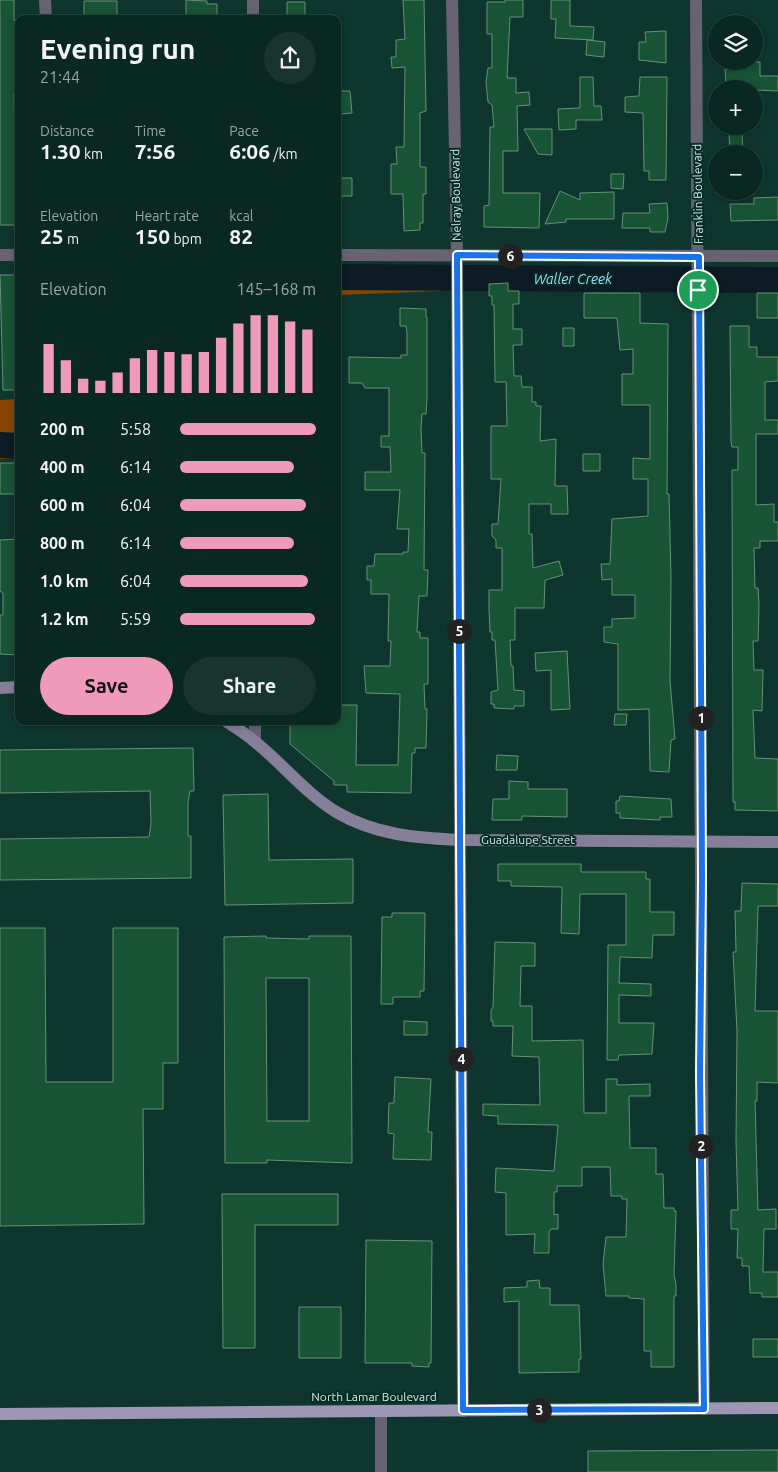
<!DOCTYPE html>
<html lang="en">
<head>
<meta charset="utf-8">
<style>
  :root { --surface:#0a2822; --page:#18342f; --text:#f1f3f6; --muted:#99a6a5; --line:#2a4440; --accent:#ef9ab8 }
  body { margin:0; font-family:Ubuntu,sans-serif; background:var(--page); color:var(--text); height:100vh; display:flex; flex-direction:column; font-size:19px; white-space:nowrap }
  * { box-sizing:border-box; margin:0 }
  p { font-size:16px; color:var(--muted) }
  .icon { flex:none; width:28px; height:28px; fill:none; stroke:currentColor; stroke-width:2; stroke-linecap:round; stroke-linejoin:round }
  .map { position:relative; flex:1; overflow:hidden }
  .panel { position:absolute; left:15px; top:15px; width:326px; height:710px; display:flex; flex-direction:column; background:var(--surface); border-radius:10px; box-shadow:0 2px 8px #0003,0 0 0 1px var(--line) }
  .panel>* { flex:none }
  .controls { position:absolute; left:708px; top:15px; display:grid; gap:10px }
  .controls a { display:grid; place-items:center; width:55px; height:55px; border-radius:50%; background:var(--surface); box-shadow:0 2px 8px #0003,0 0 0 1px var(--line); font-size:25px }
  .pin { position:absolute; display:grid; place-items:center; width:42px; height:42px; color:#fff; margin:-21px; border:2px solid #fff; border-radius:50%; box-shadow:0 1px 5px #0007 }
  .km { position:absolute; width:25px; height:25px; margin:-12px; border-radius:50%; background:#222; color:#fff; font-size:14px; line-height:25px; text-align:center }
  .round { display:grid; place-items:center; flex:none; width:52px; height:52px; border-radius:26px; background:var(--page) }
  .headline { display:flex; align-items:center; justify-content:space-between; height:85px; padding:0 25px }
  h1 { font-size:28px; font-weight:700; line-height:38px }
  .stats { display:grid; grid-template-columns:repeat(3,1fr); gap:8px; height:85px; padding:5px 25px }
  .stats div { display:grid; align-content:center }
  .stats b { font-size:21px; font-weight:700 }
  .stats small { font-size:14px; font-weight:400 }
  .stats p { font-size:14px }
  .chart { height:140px; padding:10px 25px }
  .chart p { display:flex; justify-content:space-between }
  .chart svg { width:100%; height:90px; margin-top:5px; stroke:var(--accent); stroke-width:6 }
  .cta { display:flex; gap:10px; margin-top:auto; padding:10px 25px }
  .cta a { flex:1; height:58px; border-radius:30px; background:var(--accent); color:#111; font-size:20px; font-weight:700; line-height:58px; text-align:center }
  .cta a+a { background:var(--page); color:var(--text) }
  ul { padding:0 25px; list-style:none; font-size:16px }
  li { display:grid; grid-template-columns:80px 60px 1fr; align-items:center; height:38px }
  li i { height:12px; border-radius:6px; background:var(--accent) }
  .map>svg:first-child { display:block }
  .green { fill:#864500 }
  .lines { fill:none; stroke-linecap:round; stroke-linejoin:round }
  .river { stroke:#0d1b24; stroke-width:26 }
  .building { fill:#185335; stroke:#679077; fill-rule:evenodd }
  .street { stroke:#676373; stroke-width:12 }
  .secondary { stroke:#867f9a; stroke-width:12 }
  .primary { stroke:#9e96b7; stroke-width:12 }
  .route-casing { stroke:#fff; stroke-width:10 }
  .route { stroke:#1a73e8; stroke-width:6 }
  .labels { text-anchor:middle; stroke-width:4; stroke-linejoin:round; paint-order:stroke }
  .street-label { font-size:12px; fill:#d4eee7; stroke:#022c24 }
  .water-label { font-size:14px; font-style:italic; fill:#a8d7f5; stroke:#022c24 }
</style>
</head>
<body>
<div class="map">
<svg width="778" height="1472" viewBox="0 0 778 1472">
  <rect width="100%" height="100%" fill="#0e362e"/>
  <!-- green -->
  <path class="green" d="M441,268V291L338,295V269Z
    M19,399V458L0,459V400Z"/>
  <g class="lines">
    <!-- river -->
    <path class="river" d="M338,277L778,280
      M0,445L19,446"/>
  </g>
  <!-- building -->
  <path class="building" d="M0,0H14V20H19V83L18,94H14L15,136H17L16,203L19,225H0Z
    M186,0L207,1V4H217V19H186Z
    M403,0H424L426,111L420,113V167H426V194H423V223H420V230L404,231L403,194H391V164H397L396,147H404L405,67L392,68L391,57H396V40L405,39Z
    M505,0H523V17H510L507,78H516V93L529,92L530,105L517,106L518,151H503V193H540L539,228L484,227V206L489,205L490,127H494L492,105L488,102L486,82L488,68H492V34H487V2H505Z
    M551,0H570V26L594,27L593,40L555,38L556,19H551Z
    M84,1H117V15H110V19H84Z
    M287,2H305V19L287,17Z
    M666,31V63L639,60V42H646L645,32Z
    M587,40L605,42L604,57L586,55Z
    M729,62H760V76H778V91L734,89V83H726L725,69H729Z
    M580,77H593L594,106H601L602,120H576V129L559,130L558,109L580,108Z
    M640,77H667L666,180H649V171H644L643,113L625,112V97L639,96Z
    M338,91H350L352,113L341,114V111H338Z
    M524,129H552V155L538,154Z
    M742,133L743,154H730L729,134Z
    M611,174H624L623,189L611,188Z
    M338,178H352V196H338Z
    M560,191L580,200V193L614,192V219H566V222L545,224Z
    M778,197V220L731,221L730,204H754V198Z
    M667,203L668,218L665,232H650V228H622L623,213H650L649,204Z
    M0,275H16V288H19V390H3Z
    M508,283V291H519V304H513V329H522V345H513L514,376H521L522,387H532V402H536V406H541L540,441L556,439L555,486H567L568,514H551V504H529V534H532L533,568L559,561L563,575L545,580L544,608H515V640H510L511,666H513L514,690L524,691V706H514V709L494,708V704H491V692L498,690L495,640H492V632H490L489,608V590H502V548H496V540L492,536V524H498L501,479H491V426H507L506,382H495L494,305H492V296H489V284Z
    M584,293H640V323L668,324L667,494H669L671,578L670,681L675,739L671,740L669,772L650,771L649,709L618,710V644L604,642V627H612V619L635,618V595H612V579L602,580L601,564H610L612,519L648,516V479H633V458L650,459V405H622V374H633V349L620,350L617,318H584Z
    M757,293H778V318H757Z
    M400,308L426,309V317H427V399L426,414H422L421,429L422,453H425L424,570H428L427,596H419L417,632H420V638H428V684H424L425,709H427L426,748H415V753H412L411,793L347,792V785H334V781L290,744V721H338V705H357L356,765H398L400,694L366,693L364,666H390L391,641H388L389,594H371V580H367V566H374L375,554H403V552H408L409,529H397L400,490H365V472H391L390,447H381V436H389V388H365L362,383H349V357L401,358V355H407V333L406,326H400Z
    M730,326H749V347H757V357H778V381L765,382V420H778V434H756V505L774,504V522H778V541H760V548H754L755,588H758L759,605L758,641H753L754,670H763L762,711L753,710L755,758L778,759V811L735,810V802H733L732,470H738V447H732L731,442Z
    M563,328H574V346H563Z
    M583,454H600V471H583Z
    M0,463H19V494H0Z
    M19,539V655L0,654V615H3V593L0,591V540Z
    M567,651L570,709L551,710V670L536,671L535,653Z
    M615,714H627L626,725H614Z
    M193,748L194,791H190L188,803V836H191V878L0,880V839L149,837L151,824L150,791L0,793V750Z
    M497,755L518,756L517,770H496Z
    M509,781L528,782V789H567V817L522,816V820H492L493,799H509Z
    M268,794L269,860L353,859V903L225,905L223,795Z
    M620,796L671,799L672,817H660V820L620,818V813H616V801H619Z
    M498,864H581V872H646V879H650V912H674V935H653L652,958L620,957L619,983L651,984V996L619,995V1023H654L652,1054L619,1055L618,1060H607L608,945H626V894H580L579,934L561,933L562,887L511,886V881H498Z
    M742,883L778,884V906H758L755,1011H778V1083L757,1082V1101H755L758,1210L776,1209V1229H764L763,1272H778V1297H762V1293H750L749,1266H742V1258H737L738,1229H731V1210H738L736,1142L737,1031L733,952H736L735,911H741Z
    M392,913H425L424,991H420V997H393V1004H381L382,917H392Z
    M0,928H45L46,1082H113V928H178V1063H163V1109H143L144,1224L0,1226Z
    M266,936V938L309,939V936H351L352,1163L267,1160V1163H225L224,937ZM266,978H309V1121H267Z
    M495,942L535,943V966H521L520,1006H532V1041L583,1040L584,1113H606V1079H617V1085L650,1084V1096H629L630,1148H656V1174H663L664,1208H674V1211H676L674,1275L676,1284V1296H674V1367H651V1351H644V1299L629,1298V1296H606L603,1264L606,1237H626L627,1199H622V1196H611L610,1167H582V1186H557V1192H554V1215L558,1214V1229H551L549,1232V1253H534L535,1234L506,1235V1193L495,1192L496,1168L554,1171L558,1125L498,1124V1116L483,1115V1104L540,1105L539,1057L512,1056L513,1026H493V1021H491V1010L493,1007Z
    M404,1021L427,1022V1035H404Z
    M395,1077L431,1079L428,1132H432L431,1160L393,1159L394,1134L388,1133L389,1103H394Z
    M222,1194H338V1225H255V1348H223Z
    M366,1240L432,1241L431,1363H429V1367L412,1366V1363H365Z
    M539,1280L540,1288H550V1305H579L581,1359H579V1372L519,1373V1301L504,1302V1288L527,1287V1281Z
    M299,1307H341V1358H299Z
    M753,1339H778V1357H753Z
    M778,1450V1472H588V1451Z"/>
  <g class="lines">
    <!-- street -->
    <path class="street" d="M45,0L46,19
      M253,0V19
      M452,0L457,255L463,1411
      M696,0C700,470 700,939 704,1409
      M0,255H19
      M338,255L778,256
      M255,721V741
      M381,1411V1472"/>
    <!-- secondary -->
    <path class="secondary" d="M0,688L19,687
      M226,721C236,728 246,734 254,741C283,764 306,794 338,813C376,835 417,838 460,840L778,842"/>
    <!-- primary -->
    <path class="primary" d="M0,1414L778,1408"/>
  </g>
  <g class="lines">
    <!-- route casing -->
    <g class="route-casing">
      <path id="route" d="M457,255L699,257L702,880L700,1074L704,1409L463,1410Z"/>
    </g>
    <!-- route -->
    <use href="#route" class="route"/>
  </g>
  <g class="labels">
    <!-- street labels -->
    <g class="street-label">
      <text transform="translate(698 194) rotate(-91)" y="4">Franklin Boulevard</text>
      <text transform="translate(456 195) rotate(-91)" y="4">Nelray Boulevard</text>
      <text x="528" y="844">Guadalupe Street</text>
      <text x="374" y="1401">North Lamar Boulevard</text>
    </g>
    <!-- water labels -->
    <g class="water-label">
      <text x="573" y="284">Waller Creek</text>
    </g>
  </g>
</svg>
<div class="controls">
<a><svg class="icon" aria-label="layers" viewBox="0 0 24 24"><path d="M12 4l9 5-9 5-9-5zM3 14l9 5 9-5"/></svg></a>
<a>+</a>
<a>−</a>
</div>
<div class="pin" style="left:698px;top:290px;background:#1e9e55"><svg class="icon" aria-label="arrive" viewBox="0 0 24 24"><path d="M6 21V4h12l-3 4 3 4H6"/></svg></div>
<b class="km" style="left:701px;top:718px">1</b>
<b class="km" style="left:701px;top:1146px">2</b>
<b class="km" style="left:539px;top:1410px">3</b>
<b class="km" style="left:461px;top:1059px">4</b>
<b class="km" style="left:459px;top:631px">5</b>
<b class="km" style="left:510px;top:256px">6</b>
<section class="panel">
<div class="headline"><div><h1>Evening run</h1><p>21:44</p></div><a class="round"><svg class="icon" aria-label="share" viewBox="0 0 24 24"><path d="M12 15V3M7 8l5-5 5 5M5 13v7h14v-7"/></svg></a></div>
<div class="stats">
<div><p>Distance</p><b>1.30<small> km</small></b></div>
<div><p>Time</p><b>7:56</b></div>
<div><p>Pace</p><b>6:06<small> /km</small></b></div>
</div>
<div class="stats">
<div><p>Elevation</p><b>25<small> m</small></b></div>
<div><p>Heart rate</p><b>150<small> bpm</small></b></div>
<div><p>kcal</p><b>82</b></div>
</div>
<div class="chart"><p><span>Elevation</span>145–168 m</p>
<svg viewBox="0 0 160 44" preserveAspectRatio="none"><path d="M5 44V20M15 44V28M25 44V37M35 44V38M45 44V34M55 44V27M65 44V23M75 44V24M85 44V25M95 44V24M105 44V17M115 44V10M125 44V6M135 44V6M145 44V9M155 44V13"/></svg>
</div>
<ul>
<li><b>200 m</b>5:58<i style="width:100%"></i></li>
<li><b>400 m</b>6:14<i style="width:84%"></i></li>
<li><b>600 m</b>6:04<i style="width:93%"></i></li>
<li><b>800 m</b>6:14<i style="width:84%"></i></li>
<li><b>1.0 km</b>6:04<i style="width:94%"></i></li>
<li><b>1.2 km</b>5:59<i style="width:99%"></i></li>
</ul>
<div class="cta"><a>Save</a><a>Share</a></div>
</section>
</div>
</body>
</html>
